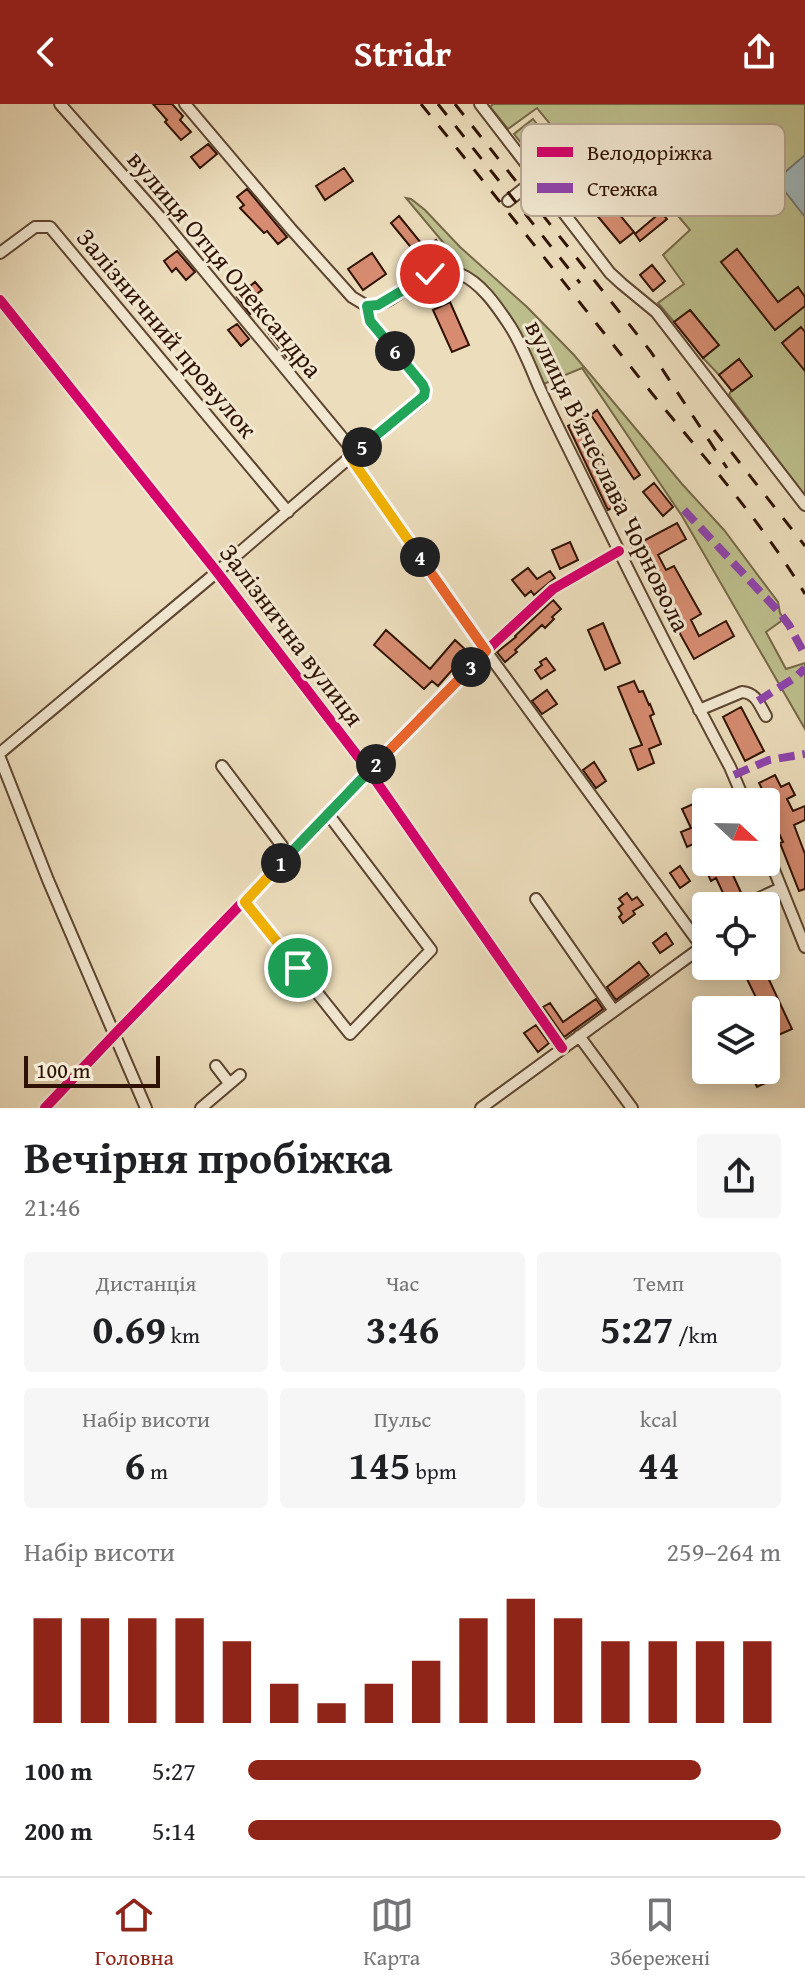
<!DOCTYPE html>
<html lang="uk">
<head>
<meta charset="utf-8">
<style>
  :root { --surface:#fff; --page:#f6f6f6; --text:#202124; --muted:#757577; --line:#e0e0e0; --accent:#8f2418 }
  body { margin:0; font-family:"Gentium Book Plus",serif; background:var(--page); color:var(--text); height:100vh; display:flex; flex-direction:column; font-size:30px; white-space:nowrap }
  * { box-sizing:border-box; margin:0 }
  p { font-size:26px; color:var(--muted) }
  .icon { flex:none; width:44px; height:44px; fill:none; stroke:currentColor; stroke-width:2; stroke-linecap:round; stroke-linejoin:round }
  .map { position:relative; height:1004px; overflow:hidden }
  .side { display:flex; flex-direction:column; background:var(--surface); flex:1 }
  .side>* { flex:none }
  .needle { width:52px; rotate:112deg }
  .controls { position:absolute; left:692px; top:684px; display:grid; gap:16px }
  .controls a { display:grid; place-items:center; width:88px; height:88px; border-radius:8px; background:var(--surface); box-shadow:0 4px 20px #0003; font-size:40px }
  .scale { position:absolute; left:24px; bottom:20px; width:136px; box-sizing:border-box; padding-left:8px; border:4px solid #2f1203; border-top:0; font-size:22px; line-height:28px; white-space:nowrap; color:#2f1203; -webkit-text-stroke:6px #f3e9d3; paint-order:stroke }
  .pin { position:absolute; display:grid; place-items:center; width:68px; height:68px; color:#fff; margin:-34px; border:4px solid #fff; border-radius:50%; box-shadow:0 2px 8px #0007 }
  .km { position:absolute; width:40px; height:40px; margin:-20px; border-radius:50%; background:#222; color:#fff; font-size:22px; line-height:40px; text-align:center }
  .round { display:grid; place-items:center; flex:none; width:84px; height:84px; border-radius:8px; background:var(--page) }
  .headline { display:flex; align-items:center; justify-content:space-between; height:136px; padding:0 24px }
  h1 { font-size:44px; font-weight:700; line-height:60px }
  .stats { display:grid; grid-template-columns:repeat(3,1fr); gap:12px; height:136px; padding:8px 24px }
  .stats div { display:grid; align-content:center; border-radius:8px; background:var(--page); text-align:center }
  .stats b { font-size:40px; font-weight:700 }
  .stats small { font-size:22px; font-weight:400 }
  .stats p { font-size:22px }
  .chart { height:224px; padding:16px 24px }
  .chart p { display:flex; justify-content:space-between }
  .chart svg { width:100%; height:144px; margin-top:8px; stroke:var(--accent); stroke-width:6 }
  ul { padding:0 24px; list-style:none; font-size:26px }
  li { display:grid; grid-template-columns:128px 96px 1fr; align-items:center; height:60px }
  li i { height:20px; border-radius:10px; background:var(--accent) }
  header { display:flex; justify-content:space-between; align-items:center; height:104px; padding:0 24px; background:var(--accent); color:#fff; font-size:36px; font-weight:700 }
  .tab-bar { display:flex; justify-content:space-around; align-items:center; height:112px; border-top:2px solid var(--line); background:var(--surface); font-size:22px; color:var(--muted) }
  .tab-bar a { display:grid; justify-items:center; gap:4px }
  .tab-bar .on { color:var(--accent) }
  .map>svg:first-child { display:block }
  .green { fill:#bdbf8d; stroke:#766848; stroke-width:2 }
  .water { fill:#9fb8bd; stroke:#727673; stroke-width:2 }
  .building { fill:#d78c71; stroke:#2f1203; stroke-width:2 }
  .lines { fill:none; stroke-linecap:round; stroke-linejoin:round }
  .minor-casing { stroke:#5e4531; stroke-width:14 }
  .minor { stroke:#f3e9d3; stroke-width:10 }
  .rail { stroke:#2f1203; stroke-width:3; stroke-dasharray:14 14; stroke-linecap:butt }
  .quiet { stroke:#8e44ad; stroke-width:8; stroke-dasharray:16 8; stroke-linecap:butt }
  .cycleway-casing { stroke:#f3e9d3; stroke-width:15 }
  .cycleway { stroke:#d6006c; stroke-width:10 }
  .split-1-casing { stroke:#fff; stroke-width:16 }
  .split-2-casing { stroke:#fff; stroke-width:16 }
  .split-3-casing { stroke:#fff; stroke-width:16 }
  .split-4-casing { stroke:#fff; stroke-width:16 }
  .split-5-casing { stroke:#fff; stroke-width:16 }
  .split-6-casing { stroke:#fff; stroke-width:16 }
  .split-7-casing { stroke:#fff; stroke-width:16 }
  .split-1 { stroke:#f5b400; stroke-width:10 }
  .split-2 { stroke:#22a559; stroke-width:10 }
  .split-3 { stroke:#f0652b; stroke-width:10 }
  .split-4 { stroke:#f0652b; stroke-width:10 }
  .split-5 { stroke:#f5b400; stroke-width:10 }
  .split-6 { stroke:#22a559; stroke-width:10 }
  .split-7 { stroke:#22a559; stroke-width:10 }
  .labels { text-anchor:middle; stroke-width:6; stroke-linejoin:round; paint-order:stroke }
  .street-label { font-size:26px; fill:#2f1203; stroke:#f3e9d3 }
  .key { fill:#f3e9d3; stroke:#b8a895; stroke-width:2 }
  .key-label { font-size:22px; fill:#2f1203 }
</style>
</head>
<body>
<header><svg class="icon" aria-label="back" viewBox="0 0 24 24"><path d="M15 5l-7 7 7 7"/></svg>Stridr<svg class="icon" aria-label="share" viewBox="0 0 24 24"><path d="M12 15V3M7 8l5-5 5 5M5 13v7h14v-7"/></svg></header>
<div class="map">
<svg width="805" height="1004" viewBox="0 0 805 1004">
  <rect width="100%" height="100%" fill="#ecddbc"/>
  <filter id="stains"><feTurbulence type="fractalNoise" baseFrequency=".0025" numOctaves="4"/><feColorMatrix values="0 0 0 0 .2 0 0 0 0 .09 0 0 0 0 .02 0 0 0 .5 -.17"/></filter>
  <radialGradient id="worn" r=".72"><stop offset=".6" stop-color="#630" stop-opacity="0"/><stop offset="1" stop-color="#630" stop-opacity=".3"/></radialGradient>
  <!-- green -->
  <path class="green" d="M493,0H805V392L729,291L731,287L751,272L739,255L719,271L703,254L718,241L690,206L674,218L658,199L684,180L663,151L690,126L662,93L657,97L606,39L592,63L579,55L537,4L508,25L490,3Z
    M533,15L573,66L554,81L514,30Z
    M406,94L411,95L425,106L460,143L527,203L574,251L682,380L724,426L778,498L780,509L784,515L766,528L786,565L805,559V625L682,412L582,264L539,282L520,240L484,188L448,167L452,149Z"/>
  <!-- water -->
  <path class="water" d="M805,51V113L776,76Z"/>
  <!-- building -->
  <path class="building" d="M153,0H172L183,12L180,16L191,28L181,36L165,18L167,16Z
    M208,40L217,50L200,64L191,53Z
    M344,64L353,77L325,96L316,82Z
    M617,78L629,92L614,104L634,128L620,139L585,97L592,91L596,96Z
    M247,85L287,133L278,140L267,127L264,129L240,104L244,101L237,93Z
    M661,108L667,115L640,137L635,130Z
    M399,112L425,144L436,136L442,144L423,158L391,119Z
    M737,145L778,198L798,183L805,193V202L775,226L721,158Z
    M177,147L195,168L186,176L176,164L172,168L164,157Z
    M372,149L386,170L363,186L348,165Z
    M652,161L665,177L653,187L640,171Z
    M255,178L262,186L254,192L261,201L250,210L237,193Z
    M450,198L469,241L452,248L433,206Z
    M690,206L719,241L703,254L674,218Z
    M277,217L302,245L289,256L266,226Z
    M237,220L249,235L241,242L228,226Z
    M801,223L805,228V267L782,239Z
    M739,255L752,272L732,287L719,271Z
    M597,306L640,371L634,375L591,311Z
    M584,314L625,397L608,406L568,322Z
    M654,379L673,403L663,412L643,388Z
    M677,419L686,435L658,451L666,466L674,462L701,510L691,516L699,532L726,517L734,532L694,555L674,519L681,515L660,476L653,480L632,443Z
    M570,438L578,456L560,465L552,446Z
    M528,464L537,475L550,467L555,474L534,491L531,487L525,492L512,476Z
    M553,496L561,505L552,513L554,515L545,524L542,521L515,546L517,548L505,558L497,548L516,533L515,532Z
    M603,519L620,559L605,566L588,526Z
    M386,526L430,565L455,536L468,548L438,582L432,577L424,585L374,541Z
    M546,554L555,566L541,575L535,566L542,561L540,558Z
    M634,577L639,588L643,587L649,601L650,600L654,610L650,612L661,640L649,645L654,659L638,666L630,645L642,641L618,583Z
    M547,586L557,600L542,610L532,597Z
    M741,603L764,647L745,657L723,613Z
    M594,658L606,677L596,684L583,666Z
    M775,671L781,683L789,679L795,691L787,695L793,707L805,702V716L794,721L805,750V785L799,787L780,739L783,738L773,717L777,715L759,679Z
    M702,696L706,706V734L687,743L681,728L691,724L682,705Z
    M720,758H727L743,793L729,802H722L718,794L724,791L716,774L711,777L705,764Z
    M680,762L690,777L680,784L670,769Z
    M627,789L632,796L637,793L643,801L633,807L635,810L623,819L619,813L622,810L618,804L623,800L619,795Z
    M666,829L673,840L660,849L653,839Z
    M639,858L649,871L616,896L607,883Z
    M764,865L792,925L774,933L766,916V906H762L746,873Z
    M596,895L603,905L564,933L543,903L550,899L563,918Z
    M536,921L549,939L538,948L524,929Z
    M766,951L776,974L757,983L749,966H766Z"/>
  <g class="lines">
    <!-- minor casing -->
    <g class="minor-casing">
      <path id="minor" d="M60,0L159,112L355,349
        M185,0L291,125L352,193L367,202
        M480,0L610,169L622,180L656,208L805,401
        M508,97L537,74
        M557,100L571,88L587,60
        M0,149L35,123H50L288,408
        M0,196L217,468L369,667L562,944
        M367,202C399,204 422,155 460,170C482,179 498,204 510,222C522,241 530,262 539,283C553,314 569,345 584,376C631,472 679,568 730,663L745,698
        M350,353L486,547L702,843
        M699,606L742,588C756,589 759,600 766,612
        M0,649L217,468L355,349L422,295L425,289L423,281L370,217L367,202
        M0,654L48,776L146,1004
        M222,662L289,751
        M766,746L805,843
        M536,795L614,907
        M245,798L350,930L431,846L328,710
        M742,802L781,784
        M579,932L632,1004
        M216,962L229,979
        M45,1004L115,930L486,547L553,485L619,447
        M201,1004L240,971
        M481,1004L706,840"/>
    </g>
    <!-- minor -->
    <use href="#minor" class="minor"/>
    <!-- rail -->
    <path class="rail" d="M421,0C496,92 569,185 642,277C698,347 759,413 805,490
      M438,0L580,179
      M455,0L651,248L727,364
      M714,326L805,442"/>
    <!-- quiet -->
    <path class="quiet" d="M684,406L780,509L789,521L805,551
      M758,597L796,573L805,564
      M734,671L769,656L805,650"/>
    <!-- cycleway casing -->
    <g class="cycleway-casing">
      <path id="cycleway" d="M0,196L217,468L369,667L562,944
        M45,1004L115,930L486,547L553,485L619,447"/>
    </g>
    <!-- cycleway -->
    <use href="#cycleway" class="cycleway"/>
  </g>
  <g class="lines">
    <!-- split-1 casing -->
    <g class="split-1-casing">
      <path id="split-1" d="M281,759L245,798L298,864"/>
    </g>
    <!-- split-2 casing -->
    <g class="split-2-casing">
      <path id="split-2" d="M281,759L376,660"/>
    </g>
    <!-- split-3 casing -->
    <g class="split-3-casing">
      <path id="split-3" d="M376,660L471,563"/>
    </g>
    <!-- split-4 casing -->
    <g class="split-4-casing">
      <path id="split-4" d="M420,453L486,547L471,563"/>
    </g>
    <!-- split-5 casing -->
    <g class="split-5-casing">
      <path id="split-5" d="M362,343L350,353L420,453"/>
    </g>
    <!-- split-6 casing -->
    <g class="split-6-casing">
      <path id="split-6" d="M362,343L424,292L425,286L423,281L395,247"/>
    </g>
    <!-- split-7 casing -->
    <g class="split-7-casing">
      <path id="split-7" d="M395,247L370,217L367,202L378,201L430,170"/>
    </g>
    <!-- split-1 -->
    <use href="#split-1" class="split-1"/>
    <!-- split-2 -->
    <use href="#split-2" class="split-2"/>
    <!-- split-3 -->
    <use href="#split-3" class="split-3"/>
    <!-- split-4 -->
    <use href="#split-4" class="split-4"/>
    <!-- split-5 -->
    <use href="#split-5" class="split-5"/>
    <!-- split-6 -->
    <use href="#split-6" class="split-6"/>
    <!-- split-7 -->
    <use href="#split-7" class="split-7"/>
  </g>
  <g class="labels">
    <!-- street labels -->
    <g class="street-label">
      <text transform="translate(225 160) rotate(50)" y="9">вулиця Отця Олександра</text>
      <text transform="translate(167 229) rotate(50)" y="9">Залізничний провулок</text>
      <text transform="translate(608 372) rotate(64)" y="9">вулиця Вʼячеслава Чорновола</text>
      <text transform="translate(292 531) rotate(53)" y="9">Залізнична вулиця</text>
    </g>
  </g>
  <!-- legend -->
  <rect x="521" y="20" width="264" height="92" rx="12" class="key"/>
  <rect x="537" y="43" width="36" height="10" fill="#d6006c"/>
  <rect x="537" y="79" width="36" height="10" fill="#8e44ad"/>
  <g class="key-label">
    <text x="587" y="56">Велодоріжка</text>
    <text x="587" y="92">Стежка</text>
  </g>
  <rect width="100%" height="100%" filter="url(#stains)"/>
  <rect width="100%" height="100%" fill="url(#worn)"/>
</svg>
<div class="controls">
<a><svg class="needle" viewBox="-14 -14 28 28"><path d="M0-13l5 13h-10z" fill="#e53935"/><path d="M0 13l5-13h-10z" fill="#757577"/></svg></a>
<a><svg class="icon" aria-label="locate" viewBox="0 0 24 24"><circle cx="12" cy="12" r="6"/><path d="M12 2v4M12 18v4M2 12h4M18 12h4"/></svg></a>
<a><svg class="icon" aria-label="layers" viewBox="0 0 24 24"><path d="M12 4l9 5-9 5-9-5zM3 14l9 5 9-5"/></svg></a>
</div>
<div class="scale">100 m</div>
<div class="pin" style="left:298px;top:864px;background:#1e9e55"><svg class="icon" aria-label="arrive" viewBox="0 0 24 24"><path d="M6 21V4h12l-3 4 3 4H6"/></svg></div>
<div class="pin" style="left:430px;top:170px;background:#d93025"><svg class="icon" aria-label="check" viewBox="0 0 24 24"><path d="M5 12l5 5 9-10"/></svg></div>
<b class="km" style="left:281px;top:759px">1</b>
<b class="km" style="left:376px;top:660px">2</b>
<b class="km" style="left:471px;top:563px">3</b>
<b class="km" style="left:420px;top:453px">4</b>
<b class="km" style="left:362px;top:343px">5</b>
<b class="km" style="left:395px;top:247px">6</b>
</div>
<section class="side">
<div class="headline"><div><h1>Вечірня пробіжка</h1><p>21:46</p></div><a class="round"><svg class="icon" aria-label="share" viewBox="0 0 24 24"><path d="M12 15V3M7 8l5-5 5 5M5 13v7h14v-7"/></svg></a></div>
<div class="stats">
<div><p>Дистанція</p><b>0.69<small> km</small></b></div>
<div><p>Час</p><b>3:46</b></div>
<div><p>Темп</p><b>5:27<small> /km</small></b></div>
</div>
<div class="stats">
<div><p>Набір висоти</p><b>6<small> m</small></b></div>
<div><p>Пульс</p><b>145<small> bpm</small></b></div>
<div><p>kcal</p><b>44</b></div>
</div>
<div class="chart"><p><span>Набір висоти</span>259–264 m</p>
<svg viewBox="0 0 160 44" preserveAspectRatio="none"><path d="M5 44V12M15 44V12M25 44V12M35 44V12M45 44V19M55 44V32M65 44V38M75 44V32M85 44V25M95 44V12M105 44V6M115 44V12M125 44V19M135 44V19M145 44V19M155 44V19"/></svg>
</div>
<ul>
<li><b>100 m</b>5:27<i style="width:85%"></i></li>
<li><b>200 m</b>5:14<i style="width:100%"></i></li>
</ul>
</section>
<nav class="tab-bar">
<a class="on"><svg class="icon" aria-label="home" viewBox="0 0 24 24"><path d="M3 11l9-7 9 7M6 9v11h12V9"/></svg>Головна</a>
<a><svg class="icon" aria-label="map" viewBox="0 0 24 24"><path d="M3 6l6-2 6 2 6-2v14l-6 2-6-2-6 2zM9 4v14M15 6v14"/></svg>Карта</a>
<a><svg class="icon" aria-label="saved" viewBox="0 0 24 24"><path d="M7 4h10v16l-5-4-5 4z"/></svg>Збережені</a>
</nav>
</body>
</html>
